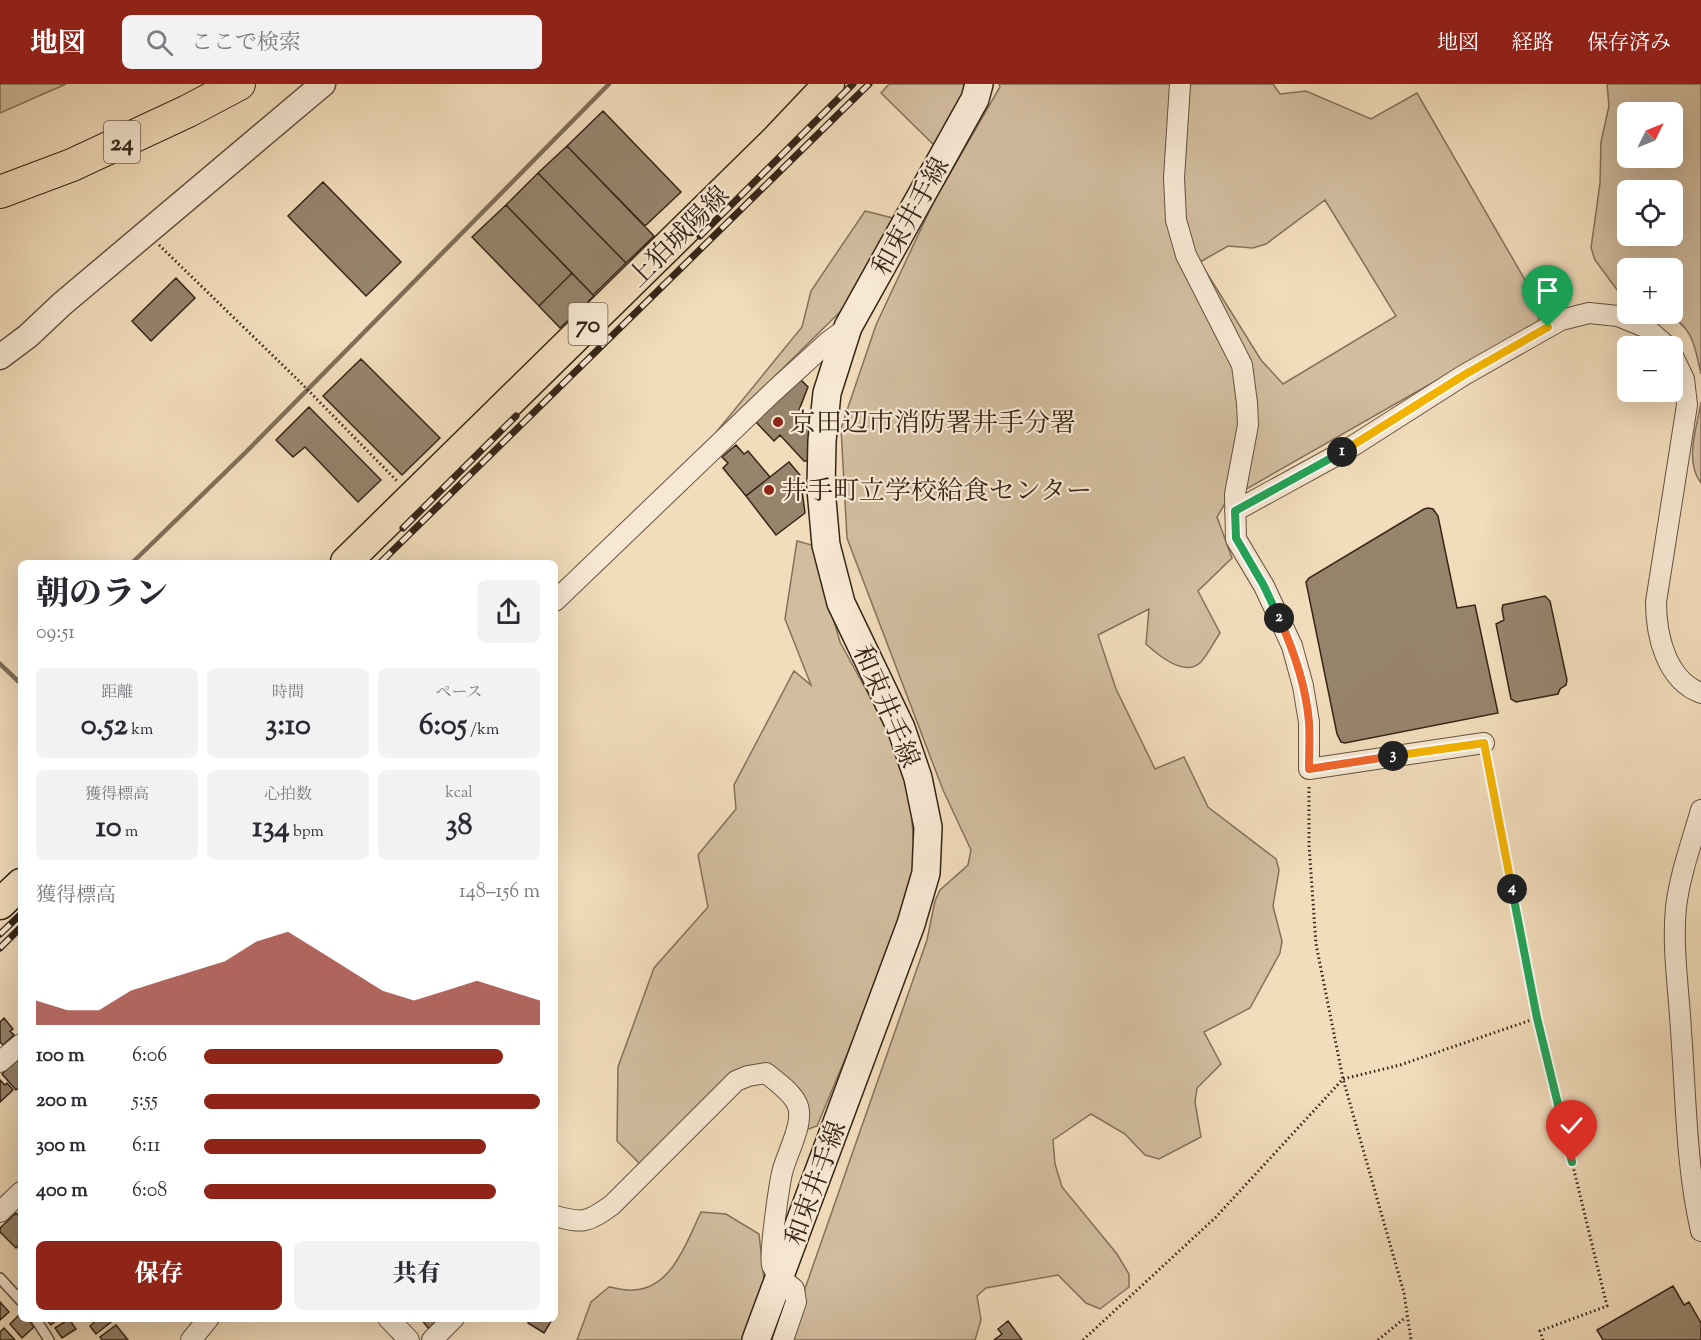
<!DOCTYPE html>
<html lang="ja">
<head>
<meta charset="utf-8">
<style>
  :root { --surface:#fff; --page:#f2f2f3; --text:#2b2b33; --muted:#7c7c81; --accent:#8f2418 }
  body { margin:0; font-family:"Sorts Mill Goudy","Noto Serif JP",serif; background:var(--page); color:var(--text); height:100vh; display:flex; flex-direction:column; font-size:22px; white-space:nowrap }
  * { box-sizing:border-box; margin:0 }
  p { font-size:20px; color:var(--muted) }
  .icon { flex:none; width:33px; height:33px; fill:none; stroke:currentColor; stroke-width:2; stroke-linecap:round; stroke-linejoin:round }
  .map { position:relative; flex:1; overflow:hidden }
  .details { position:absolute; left:18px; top:476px; width:540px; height:762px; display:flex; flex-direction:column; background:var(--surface); border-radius:9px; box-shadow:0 6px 24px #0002 }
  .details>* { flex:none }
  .needle { width:39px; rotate:47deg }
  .tools { position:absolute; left:1617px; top:18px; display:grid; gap:12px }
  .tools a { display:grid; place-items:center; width:66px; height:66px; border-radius:9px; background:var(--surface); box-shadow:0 6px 24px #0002; font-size:30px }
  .pin { position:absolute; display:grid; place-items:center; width:51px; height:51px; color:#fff; margin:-62px -26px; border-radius:50% 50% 50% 0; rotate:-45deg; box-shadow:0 0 6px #0007 }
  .pin .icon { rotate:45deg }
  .km { position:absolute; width:30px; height:30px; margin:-15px; border-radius:50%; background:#222; color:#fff; font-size:16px; line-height:30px; text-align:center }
  .round { display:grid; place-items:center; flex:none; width:63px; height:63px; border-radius:9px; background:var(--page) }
  .head { display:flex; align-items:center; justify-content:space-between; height:102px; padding:0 18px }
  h1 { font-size:33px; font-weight:800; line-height:45px }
  .metrics { display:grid; grid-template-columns:repeat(3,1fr); gap:9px; height:102px; padding:6px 18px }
  .metrics div { display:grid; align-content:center; border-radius:9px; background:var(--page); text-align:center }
  .metrics b { font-size:30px; font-weight:800 }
  .metrics small { font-size:16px; font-weight:400 }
  .metrics p { font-size:16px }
  .chart { height:168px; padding:12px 18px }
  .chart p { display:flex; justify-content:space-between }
  .chart svg { width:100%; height:108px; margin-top:6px; fill:var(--accent); opacity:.7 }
  .cta { display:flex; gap:12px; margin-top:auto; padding:12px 18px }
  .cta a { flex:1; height:69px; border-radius:9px; background:var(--accent); color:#fff; font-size:24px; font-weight:800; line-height:69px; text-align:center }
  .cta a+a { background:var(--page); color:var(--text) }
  ul { padding:0 18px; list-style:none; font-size:20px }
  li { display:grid; grid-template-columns:96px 72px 1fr; align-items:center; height:45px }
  li i { height:15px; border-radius:8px; background:var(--accent) }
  header { display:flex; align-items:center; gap:36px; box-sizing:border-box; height:84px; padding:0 30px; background:var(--accent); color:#fff }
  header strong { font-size:28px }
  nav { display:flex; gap:33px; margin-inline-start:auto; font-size:21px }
  .search { width:420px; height:54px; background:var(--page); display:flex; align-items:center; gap:15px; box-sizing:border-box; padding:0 21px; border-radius:9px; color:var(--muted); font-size:22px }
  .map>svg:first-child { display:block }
  .green { fill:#d2bd9f; stroke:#84715b; stroke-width:1.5; fill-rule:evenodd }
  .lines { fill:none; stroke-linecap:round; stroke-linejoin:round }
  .stream { stroke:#806e58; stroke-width:4.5 }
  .building { fill:#97846c; stroke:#352517; stroke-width:1.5 }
  .service-casing { stroke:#645340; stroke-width:12 }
  .minor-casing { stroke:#645340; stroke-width:22 }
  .tertiary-casing { stroke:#645340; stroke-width:27 }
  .secondary-casing { stroke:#352517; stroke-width:30 }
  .primary-casing { stroke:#352517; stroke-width:33 }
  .trunk-casing { stroke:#352517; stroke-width:34 }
  .path { stroke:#352517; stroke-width:3; stroke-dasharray:1.5 3; stroke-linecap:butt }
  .service { stroke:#f7e8d3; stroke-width:9 }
  .minor { stroke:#f7e8d3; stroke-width:20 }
  .tertiary { stroke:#f7e8d3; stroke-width:24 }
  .secondary { stroke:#f7e8d3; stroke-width:27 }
  .primary { stroke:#f2dcbb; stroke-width:30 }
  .trunk { stroke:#f2dcbb; stroke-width:32 }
  .rail-casing { stroke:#352517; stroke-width:7 }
  .rail { stroke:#f7e8d3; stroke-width:4.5; stroke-dasharray:14; stroke-linecap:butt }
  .split-1-casing { stroke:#fff; stroke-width:12 }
  .split-2-casing { stroke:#fff; stroke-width:12 }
  .split-3-casing { stroke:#fff; stroke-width:12 }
  .split-4-casing { stroke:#fff; stroke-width:12 }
  .split-5-casing { stroke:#fff; stroke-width:12 }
  .split-1 { stroke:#f5b400; stroke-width:8 }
  .split-2 { stroke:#22a559; stroke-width:8 }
  .split-3 { stroke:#f0652b; stroke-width:8 }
  .split-4 { stroke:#f5b400; stroke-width:8 }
  .split-5 { stroke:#22a559; stroke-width:8 }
  .poi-dot { fill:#8f2418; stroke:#f7e8d3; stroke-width:2 }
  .labels { text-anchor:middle; stroke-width:4.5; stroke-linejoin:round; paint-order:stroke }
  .shield { fill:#f7e8d3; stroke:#6f604f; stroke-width:1.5 }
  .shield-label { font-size:24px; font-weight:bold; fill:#352517 }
  .street-label { font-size:26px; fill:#352517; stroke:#f7e8d3 }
  .poi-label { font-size:26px; fill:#352517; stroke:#f7e8d3; text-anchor:start }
</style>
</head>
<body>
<header>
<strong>地図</strong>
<div class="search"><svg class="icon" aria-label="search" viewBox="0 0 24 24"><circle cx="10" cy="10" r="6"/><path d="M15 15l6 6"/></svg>ここで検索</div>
<nav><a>地図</a><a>経路</a><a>保存済み</a></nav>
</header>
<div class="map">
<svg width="1701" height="1256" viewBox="0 0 1701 1256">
  <rect width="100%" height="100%" fill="#f2dcbb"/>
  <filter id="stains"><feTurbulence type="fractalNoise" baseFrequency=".00333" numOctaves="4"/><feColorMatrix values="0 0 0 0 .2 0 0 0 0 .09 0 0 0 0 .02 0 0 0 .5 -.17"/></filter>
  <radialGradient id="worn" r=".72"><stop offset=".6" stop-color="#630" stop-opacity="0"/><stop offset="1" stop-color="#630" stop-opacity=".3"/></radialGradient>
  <!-- green -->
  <path class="green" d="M0,0H66L0,29Z
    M889,0H967L956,32L936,63L881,9Z
    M999,0H1273L1280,10L1306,7L1371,35L1417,9L1536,215L1539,238L1227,416L1217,433L1232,474L1198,507L1220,549C1214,558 1208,570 1201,578C1185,594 1158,571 1146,560L1149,525L1098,551L1116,605L1155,685L1184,673L1208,723L1276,775L1279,786L1273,822L1282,857L1280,869L1250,924L1204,948L1221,980L1197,1004L1195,1018L1201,1053L1159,1075L1145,1071L1125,1050L1091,1030L1053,1056L1055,1080L1062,1103L1117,1170L1129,1190V1203L1100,1225L1086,1219L1058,1191L986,1204L977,1212L981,1236L975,1256H787L927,856L935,817L940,806L968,781L971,766L943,706L847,454L841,344L876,241L934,117L1000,3ZM1325,116L1396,232L1283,300L1261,276L1200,178L1228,162L1253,164L1266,160Z
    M1607,0H1701V290C1695,263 1693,241 1665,230H1672V184H1628L1627,214L1620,210L1595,176L1591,164L1600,99L1601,58L1609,22ZM1628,28H1672V74H1628ZM1628,106H1672V152H1628Z
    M865,127L897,135L842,226L709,357L802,243L811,207Z
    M1701,318V399C1684,377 1697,344 1701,318Z
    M797,457L812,461L840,558L888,646L910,709L915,779L902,829L882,887L817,1042L806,1046L807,1029L752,983L642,1082L617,1057L618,983L654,884L708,823L698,771L736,725L734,701L794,587L811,601L785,535Z
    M701,1128L726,1130L759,1150L765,1206L744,1256H577L591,1218L609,1203C617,1204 625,1207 633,1206C672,1205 687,1157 701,1128Z"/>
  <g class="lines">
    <!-- stream -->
    <path class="stream" d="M133,478L245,369L609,0
      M0,580L18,597L21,594"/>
  </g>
  <!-- building -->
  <path class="building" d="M603,27L681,108L645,142L567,62Z
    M567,62L654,152L626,179L538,89Z
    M538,89L626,179L593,211L506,121Z
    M323,98L401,178L366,212L288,132Z
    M506,121L572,189L539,222L472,153Z
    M572,189L594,212L560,244L539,222Z
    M176,194L195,214L151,257L132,237Z
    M361,275L440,354L402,391L323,312Z
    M800,295L808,303L794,339L816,342L811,377H804L780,351L774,357L755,337Z
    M309,323L381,396L358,418L305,363L293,373L276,356Z
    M736,361L744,370L748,367L770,393L746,412L723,384L728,379L722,373Z
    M789,378L800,391L805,429L776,451L746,412Z
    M1428,424L1433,425L1438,432L1457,524L1475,521L1498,629L1345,659L1341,658L1337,650L1306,498L1309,494L1424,425Z
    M1545,512L1550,517L1567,596L1566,601L1560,605L1558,610L1516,618L1511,615L1496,540L1504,536L1502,525L1503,521Z
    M4,934L13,945L10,947L14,951L3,961L0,958V938Z
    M17,976L21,981V1002L16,1006L2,990Z
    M0,996L5,1001L7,999L13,1006L0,1018Z
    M16,1129L21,1134V1159L16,1164L0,1148V1144Z
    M1673,1202L1684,1221L1689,1218L1701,1239V1256H1603L1597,1246Z
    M0,1218L9,1228L0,1236Z
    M21,1229V1234H27L34,1243L22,1254L10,1240Z
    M45,1234H59L51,1241Z
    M99,1234H116L96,1250L90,1242Z
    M420,1234H438L439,1235L429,1245Z
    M531,1234H553L544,1249L528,1239Z
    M69,1235L76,1245L62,1254L55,1244Z
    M1008,1237L1022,1256H994L1002,1250L998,1245Z
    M116,1241L128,1256H102L100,1253Z
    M4,1244L15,1256H0V1248Z"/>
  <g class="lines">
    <!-- service casing -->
    <g class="service-casing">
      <path id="service" d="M0,1194L21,1217
        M35,1234L49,1256"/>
    </g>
    <!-- minor casing -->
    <g class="minor-casing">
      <path id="minor" d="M1180,0L1174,94L1176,136L1186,171L1242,281L1247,319L1248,341L1235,410L1236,455L1264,502L1292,562L1303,602L1309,638V685L1484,659
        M1672,270L1684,295L1687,321L1656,518C1656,551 1666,596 1701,609
        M1235,427L1348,365L1464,291L1561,236L1589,229L1618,232L1645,243L1667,262
        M555,517L774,307L829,257L848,243
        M1701,726C1692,758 1680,790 1676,823C1672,864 1679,907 1681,947C1686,1013 1686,1082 1701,1147
        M0,978L21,960
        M0,1128L21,1108
        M555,1132C584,1140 588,1138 612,1121L736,997L748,992L766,989C776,997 790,1007 796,1018C807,1036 786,1070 782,1089C779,1103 769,1171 772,1181C776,1192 786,1198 794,1205L796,1218L783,1256
        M388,1234L409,1256
        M191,1256L209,1234
        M432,1256L454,1234"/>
    </g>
    <!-- tertiary casing -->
    <g class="tertiary-casing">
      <path id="tertiary" d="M0,273L28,252L62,220L323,0"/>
    </g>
    <!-- secondary casing -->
    <g class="secondary-casing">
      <path id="secondary" d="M756,1256L911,840L926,789L928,743L918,694L901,644L841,519L826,461L821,405L822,357L827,309L848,243L975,15L979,0"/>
    </g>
    <!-- primary casing -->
    <g class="primary-casing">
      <path id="primary" d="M346,478L774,58L829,0
        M0,820L21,800"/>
    </g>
    <!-- trunk casing -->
    <g class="trunk-casing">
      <path id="trunk" d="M0,108L72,81L188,27L239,0"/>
    </g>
    <!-- path -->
    <path class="path" d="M159,161L300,298L397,397
      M1487,676L1537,934L1607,1222L1540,1247L1543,1256
      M1309,703V761L1316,860L1343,995L1404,1209L1411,1256
      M1083,1256L1216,1133L1343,995L1400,981L1537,934
      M1378,1256L1406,1233"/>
    <!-- service -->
    <use href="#service" class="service"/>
    <!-- minor -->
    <use href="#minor" class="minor"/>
    <!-- tertiary -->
    <use href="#tertiary" class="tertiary"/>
    <!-- secondary -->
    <use href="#secondary" class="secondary"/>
    <!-- primary -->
    <use href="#primary" class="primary"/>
    <!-- trunk -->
    <use href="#trunk" class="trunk"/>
    <!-- rail casing -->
    <g class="rail-casing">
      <path id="rail" d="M700,152L853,0
        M403,444L516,332
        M381,478L869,0
        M0,850L21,830
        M0,864L21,843"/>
    </g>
    <!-- rail -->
    <use href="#rail" class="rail"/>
  </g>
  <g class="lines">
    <!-- split-1 casing -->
    <g class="split-1-casing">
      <path id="split-1" d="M1342,368L1464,291L1548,243"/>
    </g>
    <!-- split-2 casing -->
    <g class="split-2-casing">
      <path id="split-2" d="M1279,534L1264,502L1236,454L1235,427L1342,368"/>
    </g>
    <!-- split-3 casing -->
    <g class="split-3-casing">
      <path id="split-3" d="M1279,534C1294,567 1306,602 1309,638C1310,653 1309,669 1309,685L1393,672"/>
    </g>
    <!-- split-4 casing -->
    <g class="split-4-casing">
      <path id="split-4" d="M1393,672L1484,659L1512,805"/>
    </g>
    <!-- split-5 casing -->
    <g class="split-5-casing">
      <path id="split-5" d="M1512,805L1537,934L1572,1078"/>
    </g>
    <!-- split-1 -->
    <use href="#split-1" class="split-1"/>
    <!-- split-2 -->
    <use href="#split-2" class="split-2"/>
    <!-- split-3 -->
    <use href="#split-3" class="split-3"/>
    <!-- split-4 -->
    <use href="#split-4" class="split-4"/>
    <!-- split-5 -->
    <use href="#split-5" class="split-5"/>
  </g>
  <!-- markers -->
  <g class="poi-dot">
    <circle cx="778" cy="338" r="6"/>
    <circle cx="769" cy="406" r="6"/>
  </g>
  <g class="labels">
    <!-- shield labels -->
    <g class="shield">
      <rect x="104" y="37" width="36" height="42" rx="4.5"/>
      <rect x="568.5" y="219" width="39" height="42" rx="4.5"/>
    </g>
    <g class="shield-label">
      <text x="122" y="66">24</text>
      <text x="588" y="248">70</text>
    </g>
    <!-- street labels -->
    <g class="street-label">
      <text transform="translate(910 132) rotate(-61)" y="9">和束井手線</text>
      <text transform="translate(678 152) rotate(-45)" y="9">上狛城陽線</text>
      <text transform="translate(887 622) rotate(67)" y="9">和束井手線</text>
      <text transform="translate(815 1099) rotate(-70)" y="9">和束井手線</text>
    </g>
    <!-- poi labels -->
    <g class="poi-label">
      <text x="790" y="347">京田辺市消防署井手分署</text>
      <text x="781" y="415">井手町立学校給食センター</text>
    </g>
  </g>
  <rect width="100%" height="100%" filter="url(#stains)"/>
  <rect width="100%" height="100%" fill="url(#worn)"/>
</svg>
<div class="tools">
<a><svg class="needle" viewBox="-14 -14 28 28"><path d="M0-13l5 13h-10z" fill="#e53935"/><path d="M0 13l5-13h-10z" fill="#7c7c81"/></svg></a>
<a><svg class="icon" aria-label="locate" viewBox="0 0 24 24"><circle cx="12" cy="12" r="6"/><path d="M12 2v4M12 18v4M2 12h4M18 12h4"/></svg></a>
<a>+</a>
<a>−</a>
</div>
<div class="pin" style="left:1548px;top:243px;background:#1e9e55"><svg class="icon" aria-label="arrive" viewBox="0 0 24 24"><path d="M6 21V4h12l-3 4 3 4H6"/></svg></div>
<div class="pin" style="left:1572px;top:1078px;background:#d93025"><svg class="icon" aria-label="check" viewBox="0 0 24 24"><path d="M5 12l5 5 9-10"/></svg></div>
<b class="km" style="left:1342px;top:368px">1</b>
<b class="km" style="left:1279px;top:534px">2</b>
<b class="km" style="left:1393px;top:672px">3</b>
<b class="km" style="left:1512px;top:805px">4</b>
<section class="details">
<div class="head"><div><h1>朝のラン</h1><p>09:51</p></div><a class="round"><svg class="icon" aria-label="share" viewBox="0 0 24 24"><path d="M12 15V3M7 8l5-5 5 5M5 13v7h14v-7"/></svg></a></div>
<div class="metrics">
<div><p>距離</p><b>0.52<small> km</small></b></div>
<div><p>時間</p><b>3:10</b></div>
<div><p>ペース</p><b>6:05<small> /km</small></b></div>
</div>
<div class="metrics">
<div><p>獲得標高</p><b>10<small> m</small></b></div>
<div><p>心拍数</p><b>134<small> bpm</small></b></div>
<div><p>kcal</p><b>38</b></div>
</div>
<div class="chart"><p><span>獲得標高</span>148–156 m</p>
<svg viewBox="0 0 160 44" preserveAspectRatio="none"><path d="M0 44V34L10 38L20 38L30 30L40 26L50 22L60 18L70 10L80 6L90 14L100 22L110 30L120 34L130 30L140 26L150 30L160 34V44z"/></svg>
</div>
<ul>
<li><b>100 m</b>6:06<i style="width:89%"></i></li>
<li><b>200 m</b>5:55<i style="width:100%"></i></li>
<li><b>300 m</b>6:11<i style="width:84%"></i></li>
<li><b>400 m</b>6:08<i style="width:87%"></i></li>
</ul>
<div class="cta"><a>保存</a><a>共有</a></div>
</section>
</div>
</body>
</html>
